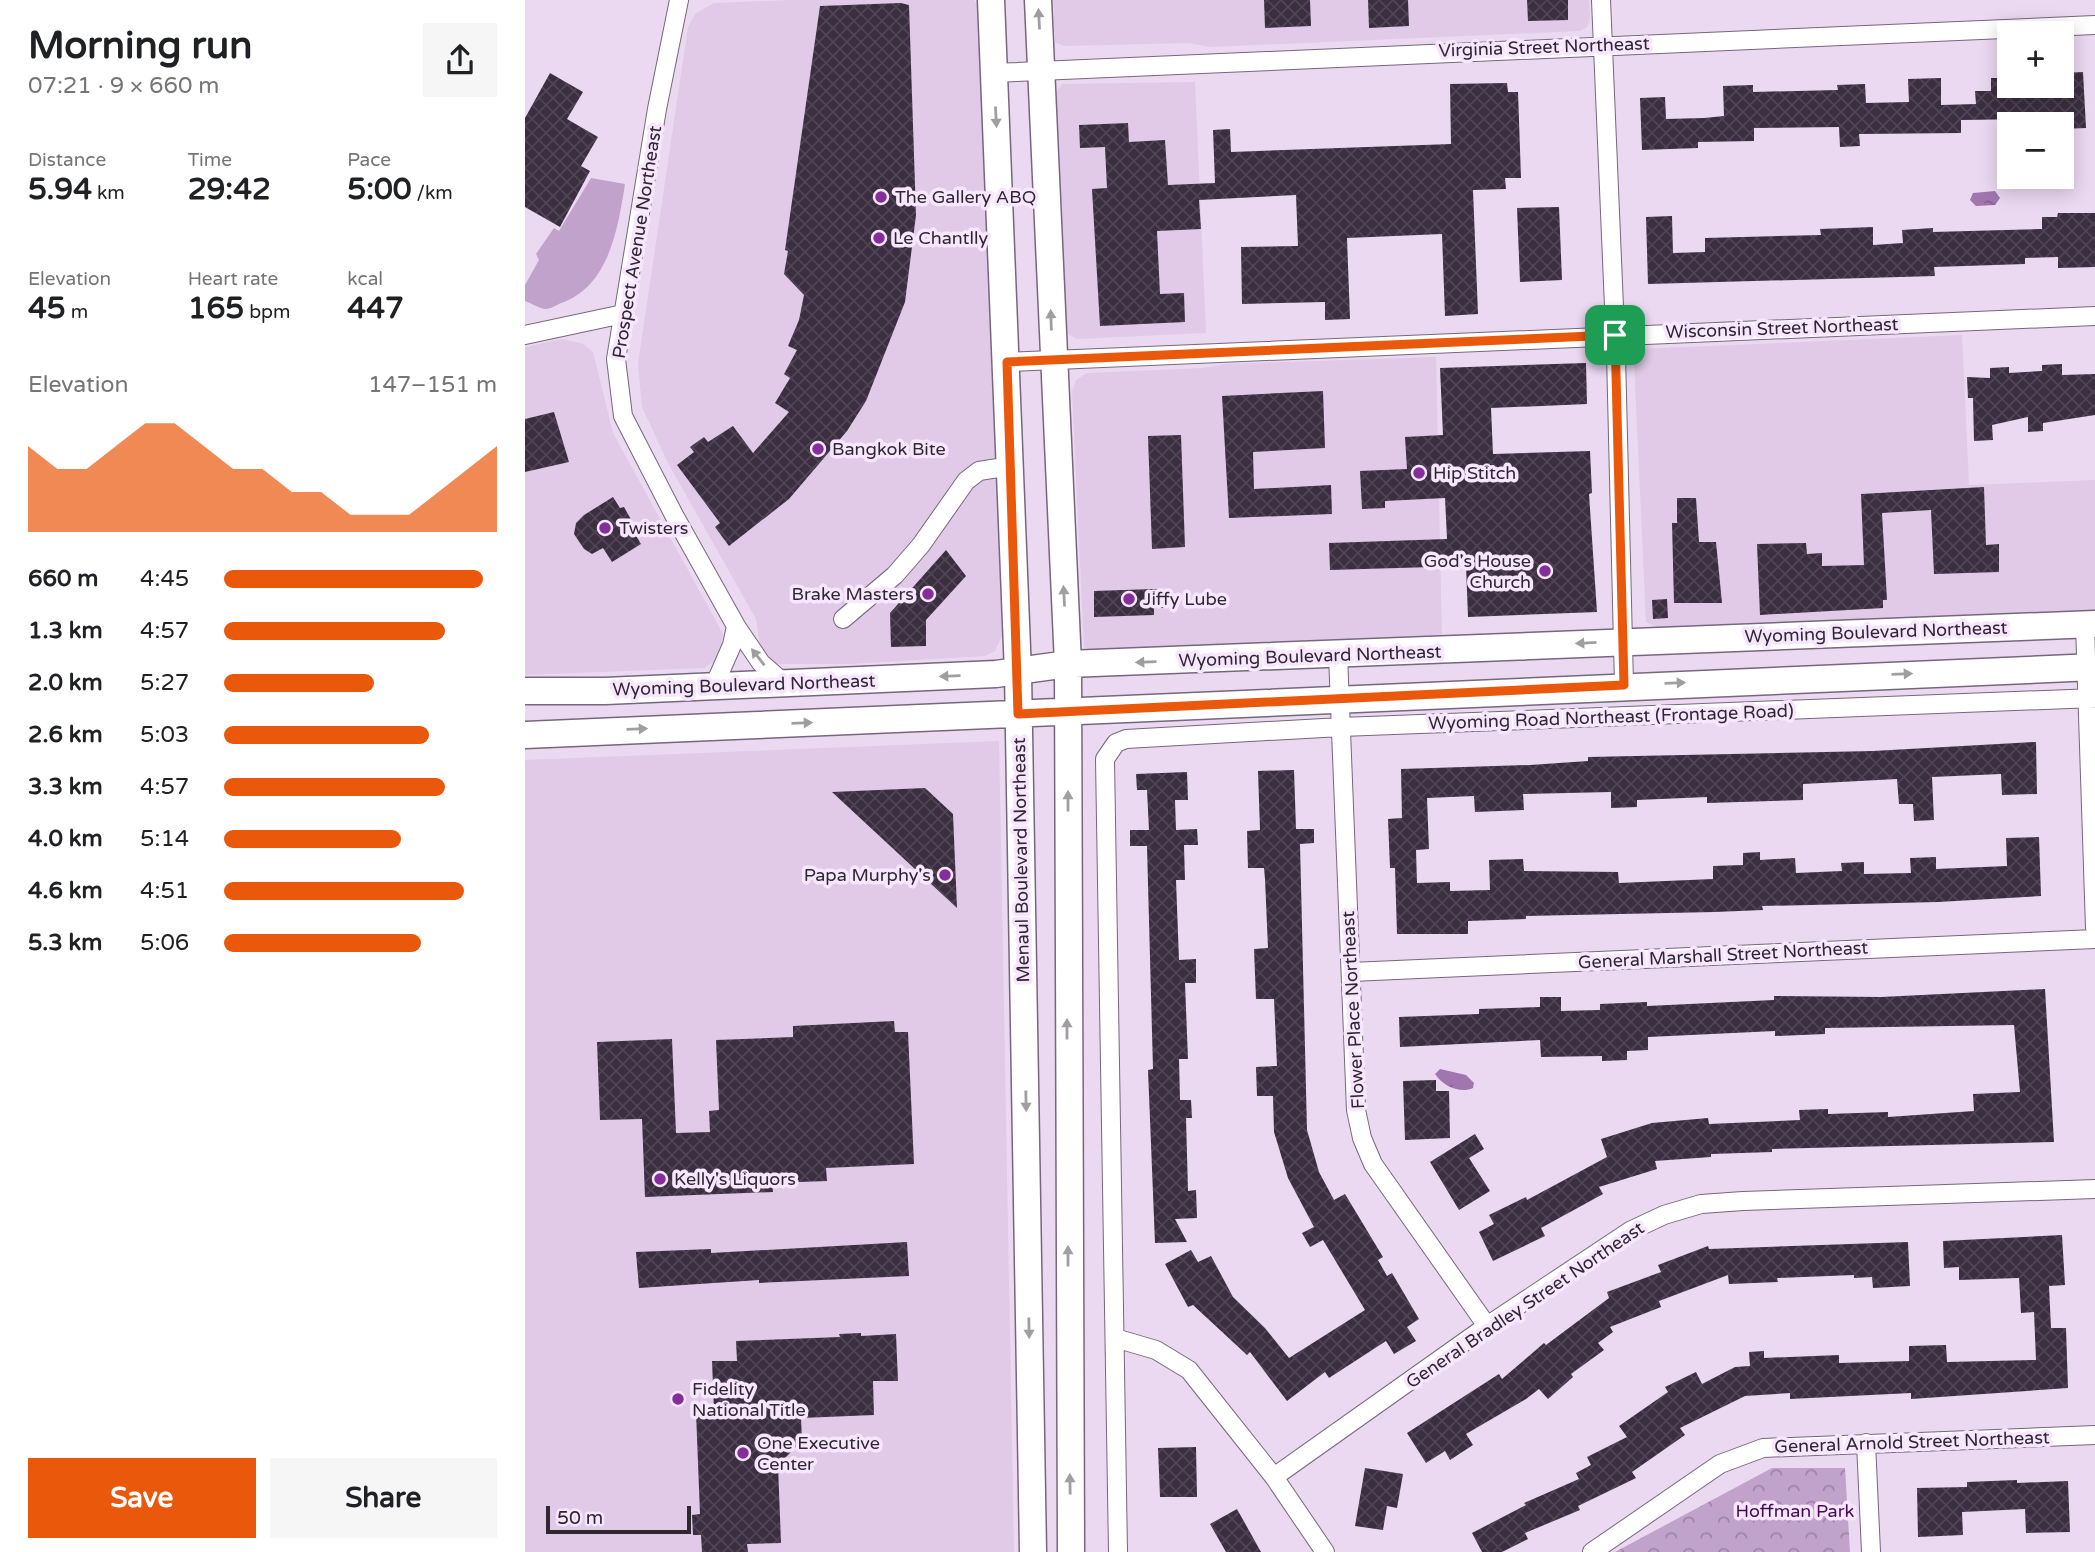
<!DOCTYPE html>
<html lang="en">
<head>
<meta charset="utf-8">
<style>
  :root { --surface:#fff; --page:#f6f6f6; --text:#202124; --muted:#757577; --accent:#ea580c }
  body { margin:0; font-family:"Varela Round",sans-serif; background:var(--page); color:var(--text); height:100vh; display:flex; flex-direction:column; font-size:26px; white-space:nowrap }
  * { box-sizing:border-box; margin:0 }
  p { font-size:23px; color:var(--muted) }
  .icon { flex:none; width:38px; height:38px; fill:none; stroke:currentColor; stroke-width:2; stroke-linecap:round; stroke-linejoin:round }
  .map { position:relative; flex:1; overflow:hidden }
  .side { display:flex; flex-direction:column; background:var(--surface); width:525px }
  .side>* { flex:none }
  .buttons { position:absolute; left:1472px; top:21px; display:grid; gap:14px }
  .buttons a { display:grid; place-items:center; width:77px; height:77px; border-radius:0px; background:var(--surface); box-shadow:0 4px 18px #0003; font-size:35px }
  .scale { position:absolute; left:21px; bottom:18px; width:145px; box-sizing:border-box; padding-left:7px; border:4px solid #2f2831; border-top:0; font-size:19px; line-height:24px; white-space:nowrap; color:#2f2831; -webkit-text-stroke:5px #f8e6fe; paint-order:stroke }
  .pin { position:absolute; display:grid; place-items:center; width:60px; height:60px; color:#fff; margin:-30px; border-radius:14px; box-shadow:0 4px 10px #0006 }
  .round { display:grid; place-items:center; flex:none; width:74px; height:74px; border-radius:0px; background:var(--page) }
  .summary { display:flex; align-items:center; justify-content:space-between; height:119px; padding:0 28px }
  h1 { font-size:38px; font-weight:700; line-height:52px }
  .stats { display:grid; grid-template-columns:repeat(3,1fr); gap:10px; height:119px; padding:7px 28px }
  .stats div { display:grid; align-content:center }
  .stats b { font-size:30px; font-weight:700 }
  .stats small { font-size:19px; font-weight:400 }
  .stats p { font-size:19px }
  .chart { height:196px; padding:14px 28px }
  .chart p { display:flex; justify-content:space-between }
  .chart svg { width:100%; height:126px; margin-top:7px; fill:var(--accent); opacity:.7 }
  .cta { display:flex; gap:14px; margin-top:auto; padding:14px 28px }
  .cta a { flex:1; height:80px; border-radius:0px; background:var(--accent); color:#fff; font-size:28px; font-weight:700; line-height:80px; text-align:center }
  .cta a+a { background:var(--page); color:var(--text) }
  ul { padding:0 28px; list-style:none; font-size:23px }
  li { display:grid; grid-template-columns:112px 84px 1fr; align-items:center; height:52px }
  li i { height:18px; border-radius:9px; background:var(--accent) }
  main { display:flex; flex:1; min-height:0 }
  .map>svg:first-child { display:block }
  .built { fill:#e0cae7 }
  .green { fill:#c1a2cb }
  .forest { fill:url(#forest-crowns) }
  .water { fill:url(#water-ripples) }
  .building { fill:url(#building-cross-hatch) }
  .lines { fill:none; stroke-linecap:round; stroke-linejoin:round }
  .street-casing { stroke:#77677c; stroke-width:20 }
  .secondary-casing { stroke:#77677c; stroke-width:29 }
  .street { stroke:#fff; stroke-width:18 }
  .secondary { stroke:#fff; stroke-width:26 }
  .oneway { fill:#a19ea2 }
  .route-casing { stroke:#fff; stroke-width:14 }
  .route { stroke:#ea580c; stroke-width:9 }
  .poi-dot { fill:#842e9c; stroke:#f8e6fe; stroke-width:2.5 }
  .labels { text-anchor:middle; stroke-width:7; stroke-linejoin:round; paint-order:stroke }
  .street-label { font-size:18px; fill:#2f2831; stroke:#f8e6fe }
  .poi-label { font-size:18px; fill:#2f2831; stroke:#f8e6fe; text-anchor:start }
  .park-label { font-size:18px; fill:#450c54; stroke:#f8e6fe }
</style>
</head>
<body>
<main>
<section class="side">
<div class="summary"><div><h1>Morning run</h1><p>07:21 · 9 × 660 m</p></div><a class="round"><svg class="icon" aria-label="share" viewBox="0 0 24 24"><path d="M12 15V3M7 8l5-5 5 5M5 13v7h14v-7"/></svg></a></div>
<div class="stats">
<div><p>Distance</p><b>5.94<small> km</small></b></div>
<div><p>Time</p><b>29:42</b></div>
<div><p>Pace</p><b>5:00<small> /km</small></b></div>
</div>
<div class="stats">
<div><p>Elevation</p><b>45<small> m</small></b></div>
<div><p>Heart rate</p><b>165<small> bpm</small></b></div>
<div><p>kcal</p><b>447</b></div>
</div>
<div class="chart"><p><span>Elevation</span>147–151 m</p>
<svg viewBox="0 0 160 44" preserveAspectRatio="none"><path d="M0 44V14L10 22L20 22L30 14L40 6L50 6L60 14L70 22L80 22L90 30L100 30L110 38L120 38L130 38L140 30L150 22L160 14V44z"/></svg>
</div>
<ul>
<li><b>660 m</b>4:45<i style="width:95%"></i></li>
<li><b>1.3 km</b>4:57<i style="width:81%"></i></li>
<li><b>2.0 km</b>5:27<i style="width:55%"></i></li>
<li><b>2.6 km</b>5:03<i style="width:75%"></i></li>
<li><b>3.3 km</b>4:57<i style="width:81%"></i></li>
<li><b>4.0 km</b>5:14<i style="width:65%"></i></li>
<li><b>4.6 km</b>4:51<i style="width:88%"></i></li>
<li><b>5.3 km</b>5:06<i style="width:72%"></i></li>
</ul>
<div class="cta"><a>Save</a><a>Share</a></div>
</section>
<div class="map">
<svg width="1570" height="1552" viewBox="0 0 1570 1552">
  <defs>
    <pattern id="forest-crowns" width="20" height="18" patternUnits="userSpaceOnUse" patternTransform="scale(1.75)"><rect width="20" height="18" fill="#c1a2cb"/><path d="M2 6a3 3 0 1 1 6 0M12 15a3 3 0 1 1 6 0" fill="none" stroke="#9d84a5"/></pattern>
    <pattern id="water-ripples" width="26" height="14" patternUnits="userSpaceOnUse" patternTransform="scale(1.75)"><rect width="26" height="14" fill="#a176af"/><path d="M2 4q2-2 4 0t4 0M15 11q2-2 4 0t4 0" fill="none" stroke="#84618f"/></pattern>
    <pattern id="building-cross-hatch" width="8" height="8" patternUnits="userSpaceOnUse" patternTransform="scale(1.75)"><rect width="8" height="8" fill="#3c2e41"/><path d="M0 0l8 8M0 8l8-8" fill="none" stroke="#504454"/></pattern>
  </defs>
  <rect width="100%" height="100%" fill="#ebd8f1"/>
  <!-- built -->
  <path class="built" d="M266,0H449L453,6L479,631L470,651L460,656L325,664H249L236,653L231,619L143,463L117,407L113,364L163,27L170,14L189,3Z
    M528,0H1064L1065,19L1062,27L1055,31L685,47L664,43L539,46L530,42Z
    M670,82L681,333L552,339L542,333L530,94L537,84Z
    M1437,335L1444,485L1570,480V610L1134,628L1121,622L1109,360L1115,349Z
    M38,339L58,344L68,352L88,433L198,634L194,658L179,668L0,675V347Z
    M911,357L917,639L566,650L559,647L547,392L551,380L562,373L678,368L699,364Z
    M474,741L489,1552H0V760Z"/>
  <!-- green -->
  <path class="green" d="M66,178L100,184C93,228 84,287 36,303C32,305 25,309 21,309C15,309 6,303 0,301V285L14,260L11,254L29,228L34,231Z"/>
  <!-- forest -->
  <path class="forest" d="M1247,1468H1320L1325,1552H1090Z"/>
  <!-- water -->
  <path class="water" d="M1470,191L1475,198L1470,205L1451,206L1445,200L1448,193Z
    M915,1069L941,1075L949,1083L948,1088C935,1094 918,1086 910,1074Z"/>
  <!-- building -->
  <path class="building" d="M739,0H785L786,26L740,28Z
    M843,0H883L884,26L844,28Z
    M1002,0H1043V20L1003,21Z
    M376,3L384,5L391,215L380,302L341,401L322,431L264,499L204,546L190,527L195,523L152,465L169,452L165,447L179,437L183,442L208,426L228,453L264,412L250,403L265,378L259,374L272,350L263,346L274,320L279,295L259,274L263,251L260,250L295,6Z
    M1558,72L1561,128L1536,129V124H1509V119L1436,120V133L1334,134L1335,146L1315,147L1314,127L1229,128V141L1173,142V148L1117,150L1115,98L1140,97L1141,119L1179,118L1199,116L1198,86L1228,85V92L1313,90L1312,85L1340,84L1341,103L1384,102L1383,79L1416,78V105L1451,104L1450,91H1466V78H1484V86H1536V73Z
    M25,73L58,92L42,119L73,137L56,166L65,171L35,227L0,207V118Z
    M982,83L983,92H993L996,178H980L981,189L948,190L953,314L920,316L917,234L822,238L825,319L800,320V302L717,304L716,247L773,246L771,195L674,200L676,229L632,231L635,294L659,293L660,322L575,326L567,189L582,188L580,147L555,148L554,125L603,123L604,142L640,140L643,185L690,183L688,130L705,129L706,152L926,144L925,84Z
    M1034,207L1037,280L995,282L992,208Z
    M1533,213H1570V267L1533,268V257L1500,258V264L1409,267L1410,276L1123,284L1121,217L1147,216L1148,253L1180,252V238L1296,235L1295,229L1348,227V245L1378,243L1377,230L1408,228V232L1517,229V217H1532Z
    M1061,363L1062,404L966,408L968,454L1065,451L1067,493L1064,494L1072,612L943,617L941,566L805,570L804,543L922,539L920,498L860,501V508L837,509L835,471L882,469L880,437L918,435L915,368Z
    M1537,364V375L1570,374V415L1518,423V431L1503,432V417L1467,425L1468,440L1449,441L1448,398H1443L1442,377L1465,378V368L1484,367V373L1517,371V365Z
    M798,391L800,448L728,452L729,489L806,485L807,514L704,518L697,396Z
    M29,412L44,462L0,472V419Z
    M656,435L660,547L627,549L623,436Z
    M1459,487L1461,545L1474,544V572L1409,574L1406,510L1357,513L1362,600H1358V608L1235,615L1232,544L1281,543L1282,554L1297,553V566L1339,565L1336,494Z
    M88,497L95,508L99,507L113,532L110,534L116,544L87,562L78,548L67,554L59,549L49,534L51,523L59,515Z
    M1152,498H1171L1174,542H1191L1197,603H1149L1147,523H1152Z
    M421,550L441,576L401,620V646L366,647L365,613Z
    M628,589L639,590V608H629V615L569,617V591Z
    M1142,599L1143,618L1128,619L1127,600Z
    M1511,742L1512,794L1477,795L1476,774L1407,777L1409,820L1389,821L1388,804H1374L1372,779L1278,784V800L1182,803V797L1112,800V807L1086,808V792L998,794L999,810L950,812L949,796L902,798L904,849L891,850L892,883L925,882V891L965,890L964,860L998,859L999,871L1093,872L1094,883L1188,879V866L1218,865V853L1235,852V860L1270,858L1271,873L1317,871L1316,863L1339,862V874L1386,873L1385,858L1411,857V869L1482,866L1481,838L1514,837L1516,896L1413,902L1237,906L1238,910L1190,912L1001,916V919L943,921V934H872L870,868H865L863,819L877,818L876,769L1005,765L1063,761V757L1348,751Z
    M769,770L771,829H789V843L775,844L782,1130L794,1172L809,1200L820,1194L858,1257L853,1260L862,1276L867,1273L894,1319L882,1327L891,1341L869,1354L861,1341L804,1378L800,1372L762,1401L725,1352L722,1355L668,1305L663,1307L640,1264L666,1250L673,1262L686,1256L708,1297L740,1328L764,1358L840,1310L798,1240L785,1247L777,1233L789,1227L763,1178L749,1132L748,1096H732L731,1067L752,1066L749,999H731L729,949L743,948L740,879L739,868H723L722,831L735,830L733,771Z
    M662,772L663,800H650L651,830L672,829L673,845H659L660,880H651L654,960L671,959V983H660L663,1059H654L655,1100H666L667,1118H661L663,1191L671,1190L672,1218L650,1219L662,1242L630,1243L623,1070L628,1069L622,846H605V830H624L622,790H612L611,774Z
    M400,788L428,814L432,908L307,792Z
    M1520,989L1529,1142L1247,1149V1152L1186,1154V1157L1130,1161L1132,1169L1074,1187L1078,1194L1016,1228L1020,1236L968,1261L954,1232L969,1224L964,1215L1001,1197L1002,1200L1082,1157L1076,1139L1127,1123L1183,1118L1184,1124L1275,1120L1274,1110L1303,1109V1114L1363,1112V1117L1449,1111L1448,1094L1495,1092L1489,1025L1300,1028V1034L1250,1036V1031L1123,1037V1050L1102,1051V1060L1077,1061V1056L1016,1057L1015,1040L875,1047L874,1017L954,1014V1009L1015,1007V997H1036V1011L1075,1010V1004L1122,1002V1006L1249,1000V996L1356,997Z
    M369,1021L370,1032H383L389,1164L301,1168L302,1181L247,1183L248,1192L120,1197L117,1119L75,1120L72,1042L147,1039L151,1133L185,1132L184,1111L194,1110L191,1040L268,1037V1026Z
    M911,1080V1091H924L925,1138L880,1140L878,1081Z
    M950,1134L959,1149L944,1158L965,1191L934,1210L905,1162Z
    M1537,1235L1540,1285L1524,1286L1526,1328H1541L1543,1388L1386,1399V1393L1265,1399V1393L1220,1396L1155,1428L1160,1435L1107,1472L1111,1478L1053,1506L1055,1510L1000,1533L1003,1539L977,1552H957L947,1533L1001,1505L999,1503L1054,1479L1051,1473L1066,1465L1062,1457L1102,1437L1094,1426L1143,1392L1140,1387L1171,1372L1177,1384L1210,1367L1225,1366L1224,1352L1239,1351V1358L1314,1355V1363L1384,1361V1346L1421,1345L1422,1362L1511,1360L1509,1312L1496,1313L1494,1278L1434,1280V1267L1419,1268L1418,1241Z
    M382,1242L384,1276L234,1283V1280L114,1288L111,1252L186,1249V1253Z
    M1383,1242L1385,1286L1348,1288L1347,1277L1329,1278V1275L1252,1278L1253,1282L1204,1284L1203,1275L1134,1301L1136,1307L1085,1327L1088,1332L1073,1343L1079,1350L1046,1374L1048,1377L1023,1399L1014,1389L1001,1399L941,1434L948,1445L925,1460L920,1451L901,1463L882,1433L974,1374L977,1379L1019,1343L1021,1345L1084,1298L1082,1292L1136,1272L1133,1265L1183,1246L1184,1249Z
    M336,1333V1336L371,1334L373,1381H348L349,1415L276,1418L277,1441L253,1465L256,1543L222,1544L223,1552H177L176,1535H168L167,1515L175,1514L171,1412L189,1411L187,1361H212L211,1341L315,1337L314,1334Z
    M671,1447L672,1497H635L633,1448Z
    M840,1468L878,1474L872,1508L862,1506L858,1530L830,1526Z
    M1492,1480V1483L1543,1481L1545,1532L1501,1533L1500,1509L1437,1512L1438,1535L1393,1537L1392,1488L1442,1487V1482Z
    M712,1509L736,1552H701L685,1524Z"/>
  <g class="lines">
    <!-- street casing -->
    <g class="street-casing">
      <path id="street" d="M154,0L132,109L91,359L98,416L150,517L211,626L236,663L259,683
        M1076,0L1091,354L1099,685
        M469,73L1570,25
        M0,335L98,314
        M482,362L1570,316
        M318,619L370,575L396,545L441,481L454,471L486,466
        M1560,625L1570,928
        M813,655L831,1110L837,1138L848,1164L962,1326
        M189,686L207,645L211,626
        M826,972L1570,939
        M590,1338L631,1350L664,1370L749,1477L800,1552
        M1341,1443L1346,1552
        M749,1477L962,1326L1105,1231L1139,1215L1176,1204L1218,1201L1570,1189
        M593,1552L580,759L591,743L601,739L816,727L1570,698
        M1067,1552L1195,1464L1238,1448L1570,1435"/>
    </g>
    <!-- secondary casing -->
    <g class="secondary-casing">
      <path id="secondary" d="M466,0L493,673L508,1552
        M513,0L543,664L546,1552
        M0,691H80L471,674L543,664L1570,624
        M0,735L1570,667"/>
    </g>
    <!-- street -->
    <use href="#street" class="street"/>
    <!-- secondary -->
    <use href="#secondary" class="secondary"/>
  </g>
  <!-- one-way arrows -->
  <defs><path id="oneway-solid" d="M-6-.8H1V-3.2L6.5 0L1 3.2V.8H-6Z" transform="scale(1.75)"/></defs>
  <g class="oneway">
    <use href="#oneway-solid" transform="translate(514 19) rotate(-93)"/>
    <use href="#oneway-solid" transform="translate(471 117) rotate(87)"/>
    <use href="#oneway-solid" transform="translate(526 320) rotate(-92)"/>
    <use href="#oneway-solid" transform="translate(539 596) rotate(-93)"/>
    <use href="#oneway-solid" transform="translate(1061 643) rotate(177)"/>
    <use href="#oneway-solid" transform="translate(233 657) rotate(-128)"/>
    <use href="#oneway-solid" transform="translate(621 662) rotate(178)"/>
    <use href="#oneway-solid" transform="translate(1377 674) rotate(-2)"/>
    <use href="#oneway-solid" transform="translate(425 676) rotate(178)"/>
    <use href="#oneway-solid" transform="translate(1150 683) rotate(-2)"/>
    <use href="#oneway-solid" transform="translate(277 723) rotate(-2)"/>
    <use href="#oneway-solid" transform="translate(112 729) rotate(-2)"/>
    <use href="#oneway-solid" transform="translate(543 801) rotate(-90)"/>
    <use href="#oneway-solid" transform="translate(542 1029) rotate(-90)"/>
    <use href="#oneway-solid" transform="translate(501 1101) rotate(89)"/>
    <use href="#oneway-solid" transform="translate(543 1256) rotate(-90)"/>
    <use href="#oneway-solid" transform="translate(504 1328) rotate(89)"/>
    <use href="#oneway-solid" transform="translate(545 1484) rotate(-91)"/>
  </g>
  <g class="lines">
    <!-- route casing -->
    <g class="route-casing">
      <path id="route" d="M1090,335L1099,685L493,714L482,362Z"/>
    </g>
    <!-- route -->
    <use href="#route" class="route"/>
  </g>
  <!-- markers -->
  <g class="poi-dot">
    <circle cx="356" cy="197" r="7"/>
    <circle cx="354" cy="238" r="7"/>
    <circle cx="293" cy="449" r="7"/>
    <circle cx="894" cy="473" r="7"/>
    <circle cx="80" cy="528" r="7"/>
    <circle cx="1020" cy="571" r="7"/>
    <circle cx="403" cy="594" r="7"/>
    <circle cx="604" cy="599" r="7"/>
    <circle cx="420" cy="875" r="7"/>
    <circle cx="135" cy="1179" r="7"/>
    <circle cx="153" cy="1399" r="7"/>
    <circle cx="218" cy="1453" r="7"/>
  </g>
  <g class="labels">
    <!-- street labels -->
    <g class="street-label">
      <text transform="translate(1019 47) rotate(-2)" y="6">Virginia Street Northeast</text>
      <text transform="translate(112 242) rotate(-81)" y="6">Prospect Avenue Northeast</text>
      <text transform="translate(1257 328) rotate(-2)" y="6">Wisconsin Street Northeast</text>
      <text transform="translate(1351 632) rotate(-2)" y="6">Wyoming Boulevard Northeast</text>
      <text transform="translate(785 656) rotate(-2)" y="6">Wyoming Boulevard Northeast</text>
      <text transform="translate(219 685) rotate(-2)" y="6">Wyoming Boulevard Northeast</text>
      <text transform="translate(1086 717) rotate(-2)" y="6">Wyoming Road Northeast (Frontage Road)</text>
      <text transform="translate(496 860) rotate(-91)" y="6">Menaul Boulevard Northeast</text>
      <text transform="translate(1198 955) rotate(-3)" y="6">General Marshall Street Northeast</text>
      <text transform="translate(828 1010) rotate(-93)" y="6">Flower Place Northeast</text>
      <text transform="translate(1000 1305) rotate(-34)" y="6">General Bradley Street Northeast</text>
      <text transform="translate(1387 1442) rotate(-2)" y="6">General Arnold Street Northeast</text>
    </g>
    <!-- poi labels -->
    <g class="poi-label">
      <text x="370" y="203">The Gallery ABQ</text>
      <text x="368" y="244">Le Chantlly</text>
      <text x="307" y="455">Bangkok Bite</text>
      <text x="908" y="479">Hip Stitch</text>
      <text x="94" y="534">Twisters</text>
      <text x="1006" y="567" text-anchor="end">God's House<tspan x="1006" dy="21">Church</tspan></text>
      <text x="389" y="600" text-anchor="end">Brake Masters</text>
      <text x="618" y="605">Jiffy Lube</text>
      <text x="406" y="881" text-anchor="end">Papa Murphy's</text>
      <text x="149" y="1185">Kelly's Liquors</text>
      <text x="167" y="1395">Fidelity<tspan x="167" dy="21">National Title</tspan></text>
      <text x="232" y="1449">One Executive<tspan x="232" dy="21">Center</tspan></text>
    </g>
    <!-- park labels -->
    <g class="park-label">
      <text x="1270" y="1517">Hoffman Park</text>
    </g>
  </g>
</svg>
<div class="buttons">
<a>+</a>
<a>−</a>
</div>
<div class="scale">50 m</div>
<div class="pin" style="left:1090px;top:335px;background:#1e9e55"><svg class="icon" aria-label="arrive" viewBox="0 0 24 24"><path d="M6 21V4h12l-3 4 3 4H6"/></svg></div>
</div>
</main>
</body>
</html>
